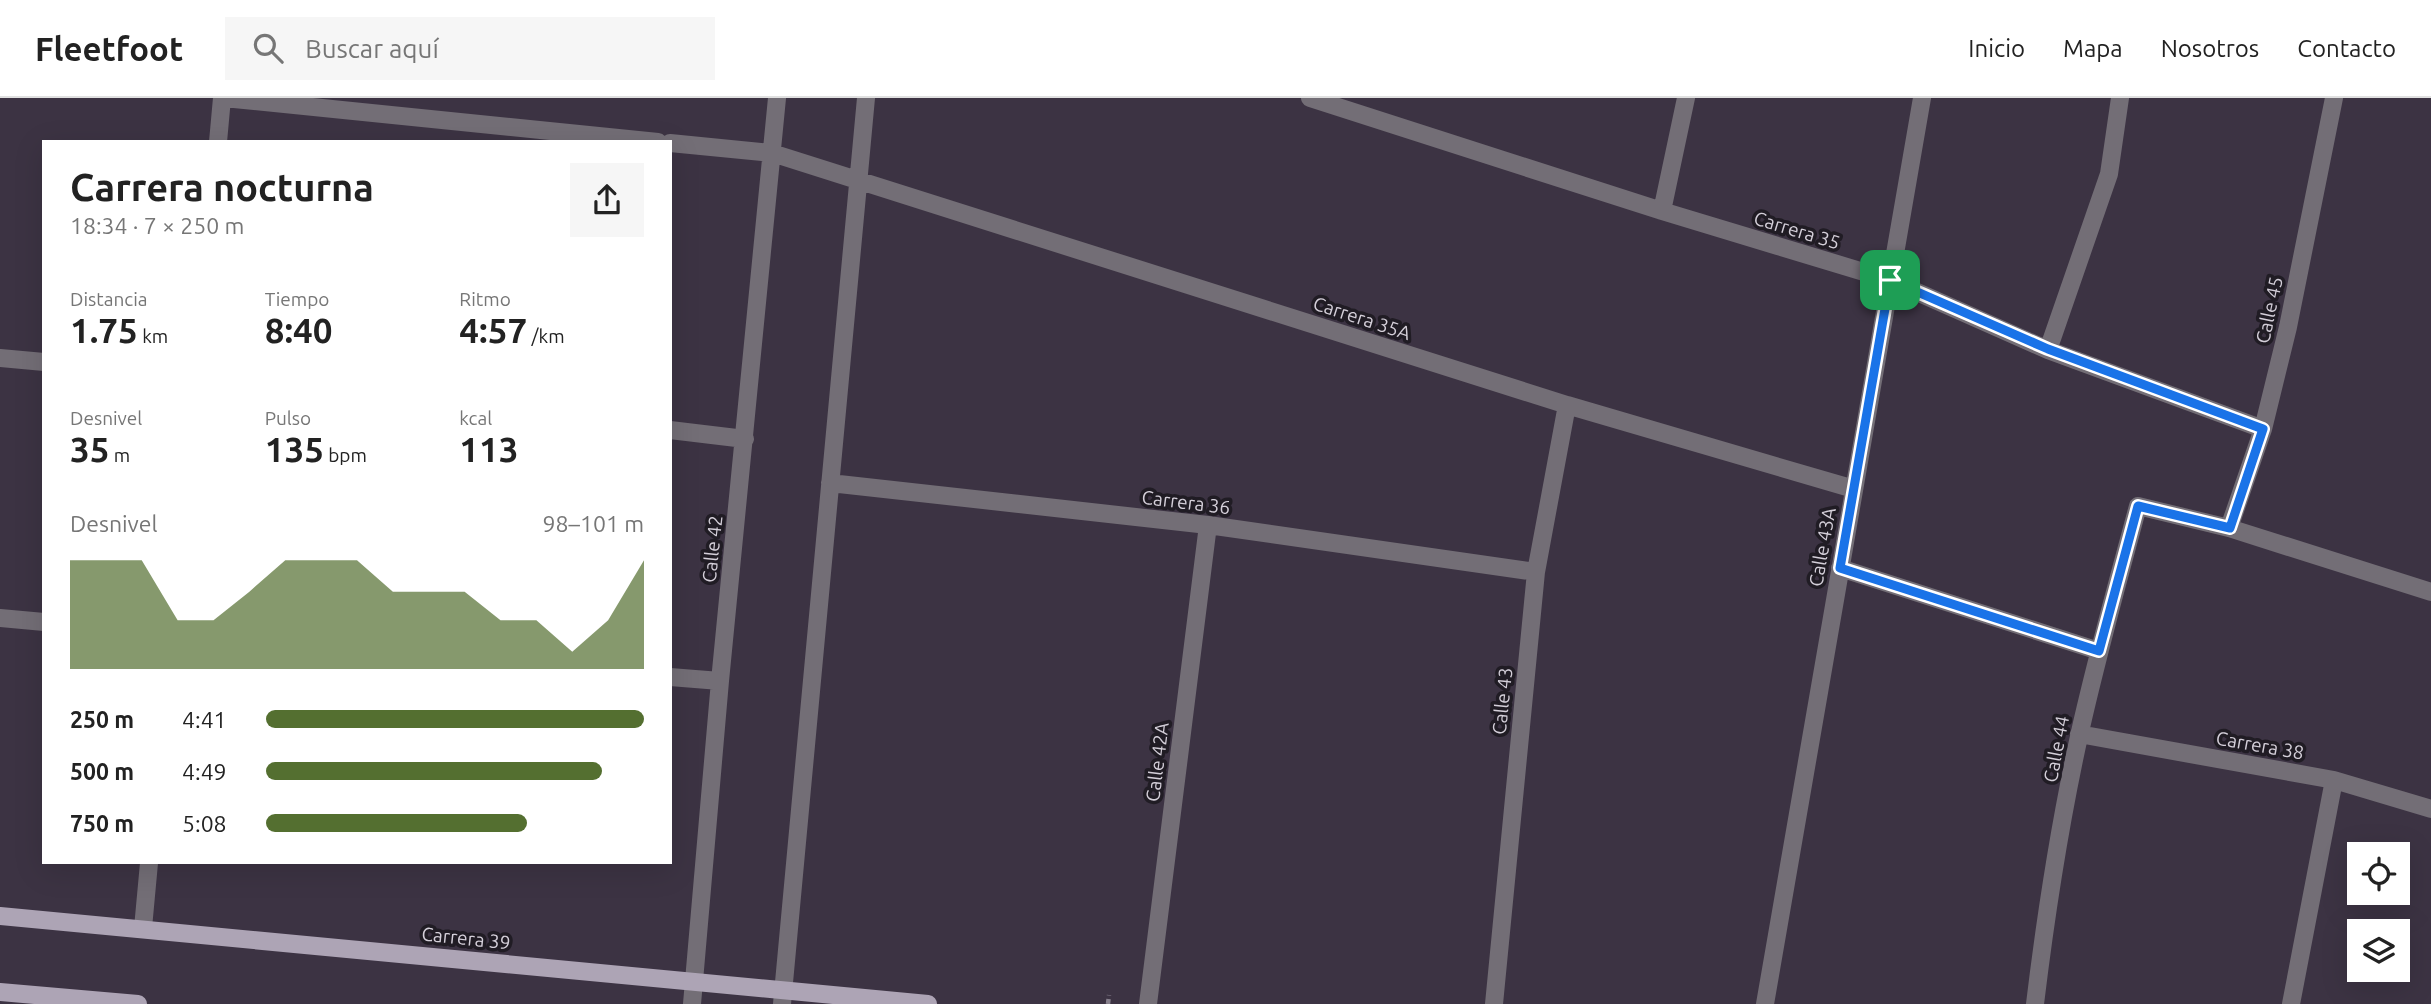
<!DOCTYPE html>
<html lang="es">
<head>
<meta charset="utf-8">
<style>
  :root { --surface:#fff; --page:#f6f6f6; --text:#222; --muted:#767676; --line:#e0e0e0; --accent:#546f30 }
  body { margin:0; font-family:Ubuntu,sans-serif; background:var(--page); color:var(--text); height:100vh; display:flex; flex-direction:column; font-size:26px; white-space:nowrap }
  * { box-sizing:border-box; margin:0 }
  p { font-size:23px; color:var(--muted) }
  .icon { flex:none; width:38px; height:38px; fill:none; stroke:currentColor; stroke-width:2; stroke-linecap:round; stroke-linejoin:round }
  .map { position:relative; flex:1; overflow:hidden }
  .drawer { position:absolute; left:42px; top:42px; width:630px; height:724px; display:flex; flex-direction:column; background:var(--surface); border-radius:0px; box-shadow:0 7px 28px #0002 }
  .drawer>* { flex:none }
  .tools { position:absolute; left:2347px; top:744px; display:grid; gap:14px }
  .tools a { display:grid; place-items:center; width:63px; height:63px; border-radius:0px; background:var(--surface); box-shadow:0 7px 28px #0002; font-size:35px }
  .pin { position:absolute; display:grid; place-items:center; width:60px; height:60px; color:#fff; margin:-30px; border-radius:14px; box-shadow:0 4px 10px #0006 }
  .round { display:grid; place-items:center; flex:none; width:74px; height:74px; border-radius:0px; background:var(--page) }
  .summary { display:flex; align-items:center; justify-content:space-between; height:119px; padding:0 28px }
  h1 { font-size:38px; font-weight:600; line-height:52px }
  .stats { display:grid; grid-template-columns:repeat(3,1fr); gap:10px; height:119px; padding:7px 28px }
  .stats div { display:grid; align-content:center }
  .stats b { font-size:35px; font-weight:600 }
  .stats small { font-size:19px; font-weight:400 }
  .stats p { font-size:19px }
  .chart { height:196px; padding:14px 28px }
  .chart p { display:flex; justify-content:space-between }
  .chart svg { width:100%; height:126px; margin-top:7px; fill:var(--accent); opacity:.7 }
  ul { padding:0 28px; list-style:none; font-size:23px }
  li { display:grid; grid-template-columns:112px 84px 1fr; align-items:center; height:52px }
  li i { height:18px; border-radius:9px; background:var(--accent) }
  header { display:flex; align-items:center; gap:42px; box-sizing:border-box; height:98px; padding:0 35px; background:var(--surface); border-bottom:2px solid var(--line) }
  header strong { font-size:33px }
  nav { display:flex; gap:38px; margin-inline-start:auto; font-size:24px }
  .search { width:490px; height:63px; background:var(--page); display:flex; align-items:center; gap:18px; box-sizing:border-box; padding:0 24px; border-radius:0px; color:var(--muted); font-size:26px }
  .map>svg:first-child { display:block }
  .lines { fill:none; stroke-linecap:round; stroke-linejoin:round }
  .path { stroke:#87808d; stroke-width:4.5; stroke-dasharray:5 3.5; stroke-linecap:butt }
  .minor { stroke:#736e76; stroke-width:18 }
  .major { stroke:#ada4b5; stroke-width:18 }
  .route-casing { stroke:#fff; stroke-width:14 }
  .route { stroke:#1a73e8; stroke-width:9 }
  .labels { text-anchor:middle; stroke-width:7; stroke-linejoin:round; paint-order:stroke }
  .street-label { font-size:19px; fill:#d4cfd9; stroke:#201c24 }
</style>
</head>
<body>
<header>
<strong>Fleetfoot</strong>
<div class="search"><svg class="icon" aria-label="search" viewBox="0 0 24 24"><circle cx="10" cy="10" r="6"/><path d="M15 15l6 6"/></svg>Buscar aquí</div>
<nav><a>Inicio</a><a>Mapa</a><a>Nosotros</a><a>Contacto</a></nav>
</header>
<div class="map">
<svg width="2431" height="906" viewBox="0 0 2431 906">
  <rect width="100%" height="100%" fill="#3c3343"/>
  <g class="lines">
    <!-- path -->
    <path class="path" d="M1108,906L1109,897"/>
    <!-- minor -->
    <path class="minor" d="M224,0L658,44
      M1310,0L1662,113L1890,182L2048,252L2263,331
      M218,44L222,0
      M670,45L772,55L1567,307L1854,391
      M1662,113L1686,0
      M2048,252L2109,76L2120,0
      M0,260L44,264
      M670,332L745,341
      M830,385L1208,427L1536,474
      M2229,430L2263,331L2288,229L2334,0
      M1840,470L2099,553
      M0,520L44,524
      M670,579L720,583
      M2079,636L2334,682L2431,711
      M143,830L149,765
      M692,906L720,583L777,0
      M782,906L866,0
      M1148,906L1208,427
      M1494,906L1536,474L1567,307
      M1765,906L1922,0
      M2035,906C2046,815 2060,724 2080,634C2097,558 2118,483 2138,408L2229,430L2431,494
      M2291,906L2334,682"/>
    <!-- major -->
    <path class="major" d="M0,818L928,906
      M0,894L138,906"/>
  </g>
  <g class="lines">
    <!-- route casing -->
    <g class="route-casing">
      <path id="route" d="M1890,182L2048,251L2263,331L2230,430L2138,408L2099,553L1840,470Z"/>
    </g>
    <!-- route -->
    <use href="#route" class="route"/>
  </g>
  <g class="labels">
    <!-- street labels -->
    <g class="street-label">
      <text transform="translate(1797 132) rotate(17)" y="7">Carrera 35</text>
      <text transform="translate(2269 212) rotate(-78)" y="7">Calle 45</text>
      <text transform="translate(1362 220) rotate(18)" y="7">Carrera 35A</text>
      <text transform="translate(1186 404) rotate(7)" y="7">Carrera 36</text>
      <text transform="translate(1822 449) rotate(-80)" y="7">Calle 43A</text>
      <text transform="translate(712 451) rotate(-84)" y="7">Calle 42</text>
      <text transform="translate(1502 603) rotate(-84)" y="7">Calle 43</text>
      <text transform="translate(2260 647) rotate(10)" y="7">Carrera 38</text>
      <text transform="translate(2056 651) rotate(-79)" y="7">Calle 44</text>
      <text transform="translate(1157 664) rotate(-83)" y="7">Calle 42A</text>
      <text transform="translate(466 840) rotate(6)" y="7">Carrera 39</text>
    </g>
  </g>
</svg>
<div class="tools">
<a><svg class="icon" aria-label="locate" viewBox="0 0 24 24"><circle cx="12" cy="12" r="6"/><path d="M12 2v4M12 18v4M2 12h4M18 12h4"/></svg></a>
<a><svg class="icon" aria-label="layers" viewBox="0 0 24 24"><path d="M12 4l9 5-9 5-9-5zM3 14l9 5 9-5"/></svg></a>
</div>
<div class="pin" style="left:1890px;top:182px;background:#1e9e55"><svg class="icon" aria-label="arrive" viewBox="0 0 24 24"><path d="M6 21V4h12l-3 4 3 4H6"/></svg></div>
<section class="drawer">
<div class="summary"><div><h1>Carrera nocturna</h1><p>18:34 · 7 × 250 m</p></div><a class="round"><svg class="icon" aria-label="share" viewBox="0 0 24 24"><path d="M12 15V3M7 8l5-5 5 5M5 13v7h14v-7"/></svg></a></div>
<div class="stats">
<div><p>Distancia</p><b>1.75<small> km</small></b></div>
<div><p>Tiempo</p><b>8:40</b></div>
<div><p>Ritmo</p><b>4:57<small> /km</small></b></div>
</div>
<div class="stats">
<div><p>Desnivel</p><b>35<small> m</small></b></div>
<div><p>Pulso</p><b>135<small> bpm</small></b></div>
<div><p>kcal</p><b>113</b></div>
</div>
<div class="chart"><p><span>Desnivel</span>98–101 m</p>
<svg viewBox="0 0 160 44" preserveAspectRatio="none"><path d="M0 44V6L10 6L20 6L30 27L40 27L50 17L60 6L70 6L80 6L90 17L100 17L110 17L120 27L130 27L140 38L150 27L160 6V44z"/></svg>
</div>
<ul>
<li><b>250 m</b>4:41<i style="width:100%"></i></li>
<li><b>500 m</b>4:49<i style="width:89%"></i></li>
<li><b>750 m</b>5:08<i style="width:69%"></i></li>
</ul>
</section>
</div>
</body>
</html>
